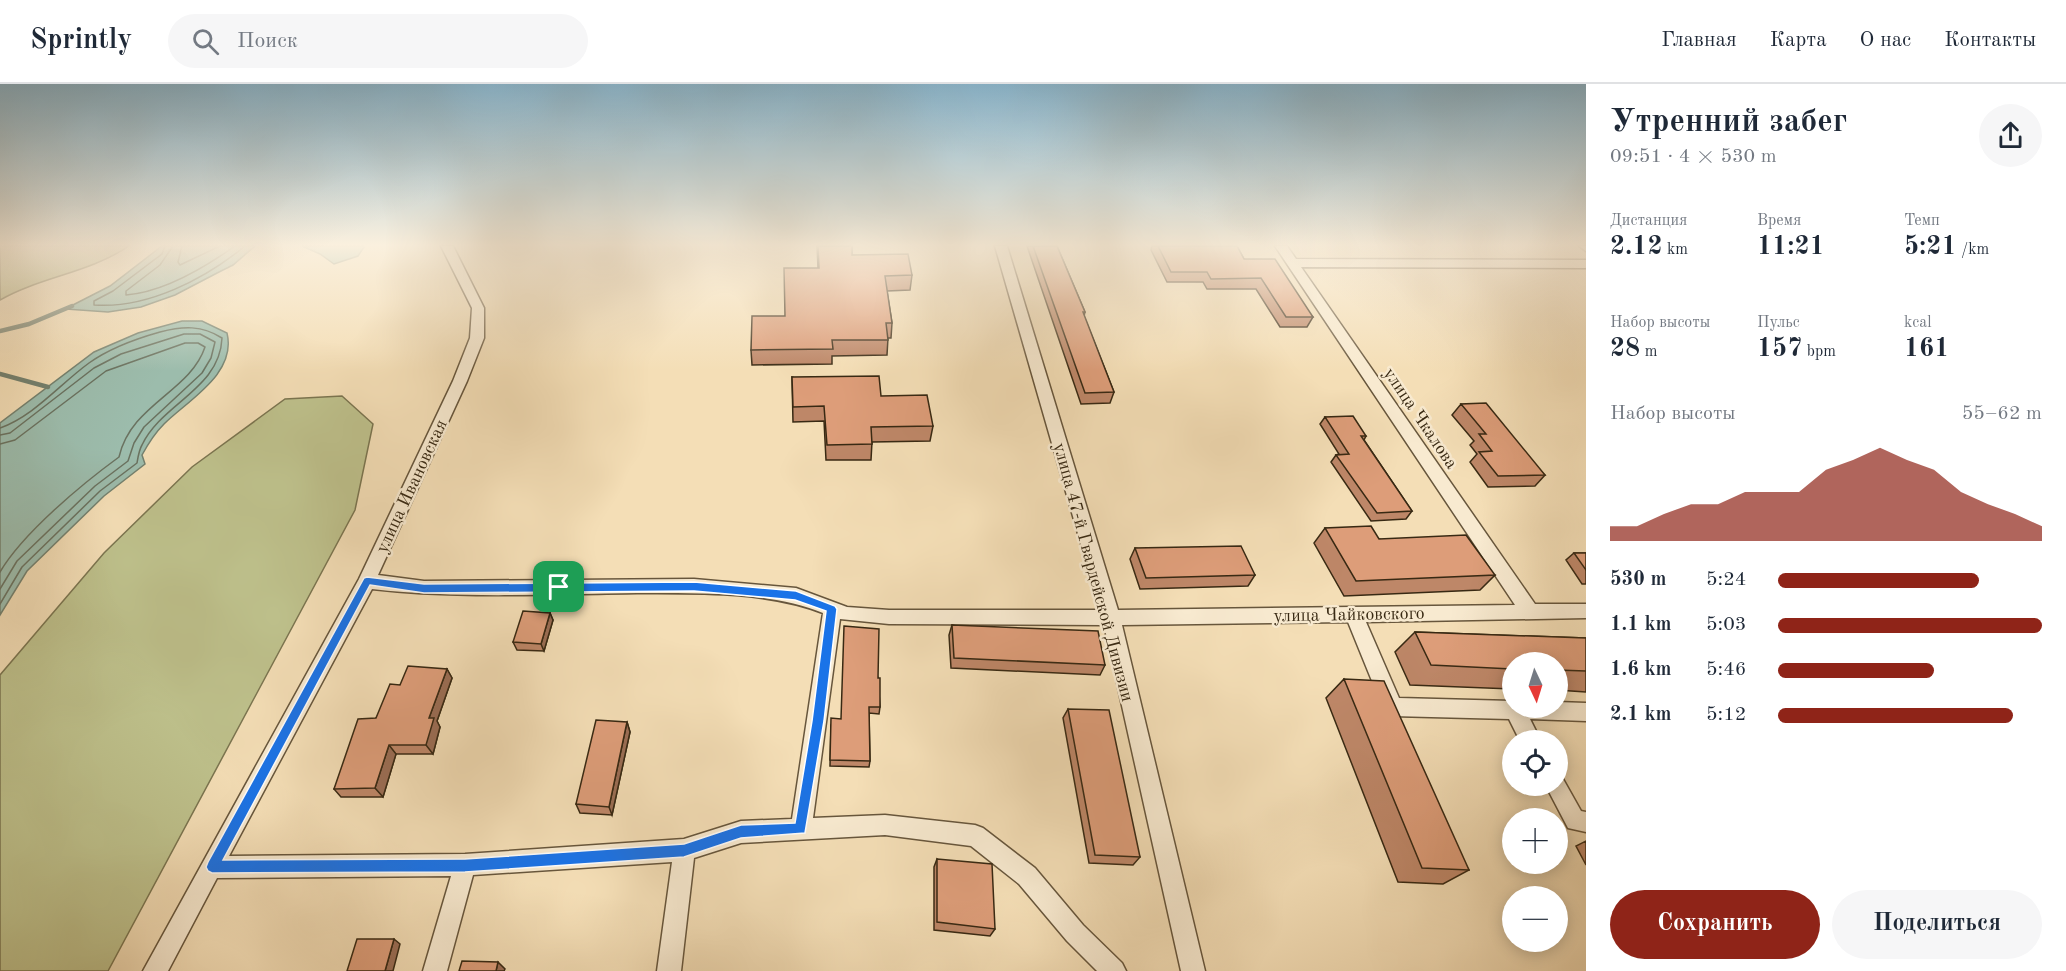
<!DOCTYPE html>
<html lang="ru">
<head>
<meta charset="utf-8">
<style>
  :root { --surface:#fff; --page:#f6f6f7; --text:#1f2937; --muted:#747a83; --line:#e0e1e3; --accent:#8f2418 }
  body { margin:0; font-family:"Old Standard TT",serif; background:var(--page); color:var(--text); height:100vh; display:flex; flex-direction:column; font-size:22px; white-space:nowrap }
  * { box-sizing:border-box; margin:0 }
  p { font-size:20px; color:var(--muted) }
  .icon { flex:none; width:33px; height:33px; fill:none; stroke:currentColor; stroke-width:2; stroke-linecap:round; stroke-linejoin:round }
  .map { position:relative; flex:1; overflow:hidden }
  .side { display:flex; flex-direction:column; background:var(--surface); width:480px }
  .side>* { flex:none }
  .needle { width:39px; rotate:176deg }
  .buttons { position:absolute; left:1502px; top:568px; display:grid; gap:12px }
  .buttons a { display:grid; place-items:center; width:66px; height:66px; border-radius:50%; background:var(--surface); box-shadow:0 3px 15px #0003; font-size:30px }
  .pin { position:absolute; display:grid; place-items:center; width:51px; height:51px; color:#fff; margin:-26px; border-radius:12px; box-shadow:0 3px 9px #0006 }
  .round { display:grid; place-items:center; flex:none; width:63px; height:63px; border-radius:32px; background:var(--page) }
  .summary { display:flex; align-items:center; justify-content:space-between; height:102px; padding:0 24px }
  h1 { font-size:33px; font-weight:600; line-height:45px }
  .metrics { display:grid; grid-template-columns:repeat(3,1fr); gap:9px; height:102px; padding:6px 24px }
  .metrics div { display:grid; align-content:center }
  .metrics b { font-size:26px; font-weight:600 }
  .metrics small { font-size:16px; font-weight:400 }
  .metrics p { font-size:16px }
  .chart { height:168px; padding:12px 24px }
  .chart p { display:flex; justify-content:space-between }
  .chart svg { width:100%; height:108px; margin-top:6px; fill:var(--accent); opacity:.7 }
  .primary-button { display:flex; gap:12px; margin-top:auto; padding:12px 24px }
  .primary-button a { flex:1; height:69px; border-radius:36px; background:var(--accent); color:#fff; font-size:24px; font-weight:600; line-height:69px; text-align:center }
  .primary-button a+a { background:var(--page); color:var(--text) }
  ul { padding:0 24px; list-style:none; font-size:20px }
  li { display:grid; grid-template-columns:96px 72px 1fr; align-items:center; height:45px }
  li i { height:15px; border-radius:8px; background:var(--accent) }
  header { display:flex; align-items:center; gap:36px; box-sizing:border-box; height:84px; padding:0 30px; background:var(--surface); border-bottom:2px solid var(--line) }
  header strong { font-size:28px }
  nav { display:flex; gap:33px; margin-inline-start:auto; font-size:21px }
  .search { width:420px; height:54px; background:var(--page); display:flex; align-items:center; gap:15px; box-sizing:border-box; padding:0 21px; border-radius:33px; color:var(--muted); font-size:22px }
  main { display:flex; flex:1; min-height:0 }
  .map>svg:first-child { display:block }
  .green { fill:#bec18c; stroke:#7b7550; stroke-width:1.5 }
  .water { fill:#9cbcac; stroke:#74816f; stroke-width:1.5 }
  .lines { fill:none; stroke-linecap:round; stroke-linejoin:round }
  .shore { stroke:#6a7260; stroke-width:1.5 }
  .stream { stroke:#74816f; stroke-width:4.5 }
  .minor-casing { stroke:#67563c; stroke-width:3 }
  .minor { fill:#f8ead0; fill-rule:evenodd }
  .wall { fill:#be8768; stroke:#382913; stroke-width:1.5 }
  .shaded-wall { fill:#9b6e55; stroke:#382913; stroke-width:1.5 }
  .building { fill:#dd9d79; stroke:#382913; stroke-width:1.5 }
  .route { fill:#1a73e8; stroke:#fff; stroke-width:1.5; fill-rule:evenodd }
  .labels { text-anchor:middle; stroke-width:5; stroke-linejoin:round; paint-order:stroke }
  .street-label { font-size:18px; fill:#382913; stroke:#f8ead0 }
</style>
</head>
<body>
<header>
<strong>Sprintly</strong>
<div class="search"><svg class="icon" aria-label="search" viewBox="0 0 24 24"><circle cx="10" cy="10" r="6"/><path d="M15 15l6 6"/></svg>Поиск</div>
<nav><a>Главная</a><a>Карта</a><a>О нас</a><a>Контакты</a></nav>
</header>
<main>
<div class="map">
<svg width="1586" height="887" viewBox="0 0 1586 887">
  <rect width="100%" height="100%" fill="#f4deb6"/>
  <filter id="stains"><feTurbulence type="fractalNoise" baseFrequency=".00333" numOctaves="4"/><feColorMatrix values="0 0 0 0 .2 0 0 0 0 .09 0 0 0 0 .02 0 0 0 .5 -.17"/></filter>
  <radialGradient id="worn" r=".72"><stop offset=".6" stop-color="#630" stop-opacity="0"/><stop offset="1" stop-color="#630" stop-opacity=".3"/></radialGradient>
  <!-- green -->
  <path class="green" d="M0,162H129C89,189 40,193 0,216Z
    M342,312L373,340L355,426L108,887H0V591L104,469L192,383L285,315Z"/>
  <!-- water -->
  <path class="water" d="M162,162H255L233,181L219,188L175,211L141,223L108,228L65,225L110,202Z
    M302,162H363L364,163L358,172L334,180L320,170Z
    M182,237H202L227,249C237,290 188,316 164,340C155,349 148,360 142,371L145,380L104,412L27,487L0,531V339L94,268L138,249Z"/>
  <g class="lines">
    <!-- shore -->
    <path class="shore" d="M165,162L162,170L113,207L94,217V221C147,225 205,195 245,162
      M173,162L160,181L126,207V211C164,208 204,184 235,162
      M182,162L178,178L180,181L220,162
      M0,344C34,332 60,300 89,279C110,264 135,255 160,248C183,242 202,241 222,254C220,305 162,319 142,361C139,366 138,373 137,379L100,407L22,483L0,520
      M0,351L10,349L94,284L121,270L184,250H200L215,258L211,274L202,289L144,343L134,359L128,377L95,402L17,477L0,505
      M0,360L15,356L106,287L185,259H198L205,263C190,308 131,320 119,373C82,400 23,449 0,488"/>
    <!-- stream -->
    <path class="stream" d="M0,247L29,240L72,222
      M0,290L48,303"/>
    <!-- minor casing -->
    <g class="minor-casing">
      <path id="minor" d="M441,162H453L484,224V254L467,297L378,491L424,497L694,495L796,504L847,523L889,526H1100L995,162H1007L1118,526L1515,521L1275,162H1287L1296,175L1586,176V184L1301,183L1535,520H1586V534L1366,538L1399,614L1512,617V624H1557V618L1586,619V637L1530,635L1541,657H1520L1509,635L1392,632L1385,629L1348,538L1122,541L1205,887H1181L1104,541L889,540L840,535L813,734L885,731L975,741L983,744L1035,784L1083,841L1122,879L1126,887H1097L1067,857L1019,800L971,762L885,751L741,759L694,774L681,887H657L672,778L473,791L447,887H423L451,792L217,794L168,887H143L359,495L453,297L470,254L472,224ZM372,505C459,515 549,510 637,509C697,509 767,507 823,529L792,735L741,737L684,755L465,770L229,772Z
        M1579,162H1586V167Z
        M1557,693L1563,695L1581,727L1586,728V748L1568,744L1546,702H1557Z"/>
    </g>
    <!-- minor -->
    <use href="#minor" class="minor"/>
  </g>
  <!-- wall -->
  <path class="wall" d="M817,162H852V171L912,191L910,206L887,207L892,239L891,254H888L887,271L832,272V280L752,281L751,266L785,232L818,184Z
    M1027,162H1057L1085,228L1084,232L1114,308L1110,319L1081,320Z
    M1152,162H1237L1244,175L1313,233L1307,243H1280L1256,205H1207L1203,198H1167L1151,166Z
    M792,293L933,342L930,357L872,358L871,376H826L824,337L793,338Z
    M1461,320L1545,391L1535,402L1488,403L1470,378L1477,370L1470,361L1474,357L1452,331Z
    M1325,333L1366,352L1364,356L1412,427L1406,435L1371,437L1331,378L1336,371L1339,370L1320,340Z
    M1325,444L1379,455L1495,491L1480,506L1344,512L1314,459Z
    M1135,464L1255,491L1248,502L1140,505L1130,475Z
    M1574,469H1586V500H1582L1566,476Z
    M550,529L553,536L544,567L517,566L513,558Z
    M952,541L1105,581L1100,591L951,584L949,551Z
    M1415,548L1586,554V608L1557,606V579H1512V605L1410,601L1395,568Z
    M447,585L452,594L437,637L440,643L433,670H396L383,713H341L334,705L376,634L400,601Z
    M878,594L880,623L879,630L869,629L870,677L869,683L830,682L831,641L841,635Z
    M1344,595L1469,786L1443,800L1398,798L1326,614Z
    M1068,625L1140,773L1133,781L1089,779L1063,634Z
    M627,638L630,648L612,731L580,729L576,720Z
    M1586,757V781L1576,762Z
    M937,775L995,845L990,852L934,846V783Z"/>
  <!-- shaded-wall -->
  <path class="shaded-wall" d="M550,529L553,536L544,567L541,560Z
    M447,585L452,594L437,637L440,643L433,670L426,661L429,634Z
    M627,638L630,648L612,731L609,723Z
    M389,661L396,670L383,713L375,704Z
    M394,855L400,860L393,887H385Z
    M498,878L505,885L504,887H496Z"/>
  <!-- building -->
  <path class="building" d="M818,162H852V171L908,170L912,191L885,192L892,239H886L888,256H832L833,265L751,266L752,232H785L784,184H819Z
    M1033,162H1057L1085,228H1083L1114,308L1085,309Z
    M1158,162H1237L1244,175H1275L1313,233H1286L1261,194L1211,195L1207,188H1171Z
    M879,292L881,312L927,311L933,342L871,343L872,360L827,361L824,322L793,323L792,293Z
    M1486,319L1545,391L1498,392L1479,368L1492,367L1479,350H1486L1461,320Z
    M1353,332L1366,352H1361L1412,427L1377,429L1336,371L1349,370L1325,333Z
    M1371,442L1379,455L1466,451L1495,491L1356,497L1325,444Z
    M1241,462L1255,491L1146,494L1135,464Z
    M1574,469H1586V486Z
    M523,527L550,529L541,560L513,558Z
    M952,541L1098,547L1105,581L954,574Z
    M844,542L879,545L878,594H880V623H869L870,677L830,676L831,634L841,635Z
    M1415,548L1586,554V587L1557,586V579H1512V585L1431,581Z
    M408,582L447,585L429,634H434L426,661H389L375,704L334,705L358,635L376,634L390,600L400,601Z
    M1344,595L1384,597L1469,786L1422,784Z
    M1068,625L1109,626L1140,773L1095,771Z
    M596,636L627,638L609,723L576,720Z
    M937,775L992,780L995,845L937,838Z
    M357,855H394L385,887H347Z
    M462,877L498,878L496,887H459Z"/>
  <!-- sky -->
  <linearGradient id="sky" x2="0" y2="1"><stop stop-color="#89b7d0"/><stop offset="0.56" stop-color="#faf0de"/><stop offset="1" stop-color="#faf0de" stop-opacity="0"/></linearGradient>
  <rect width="1586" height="287" fill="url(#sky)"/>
  <!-- route -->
  <path class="route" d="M367,493L424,500L694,498L796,507L835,522L837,525L824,637L805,749L741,754L684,773L465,788L212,789L208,787L206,783L208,778L364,494ZM370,501L424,509L694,507L795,516L826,527L812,637L795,739L741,741L684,760L465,775L223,776Z"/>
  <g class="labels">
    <!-- street labels -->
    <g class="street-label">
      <text transform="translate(1421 334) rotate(56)" y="6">улица Чкалова</text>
      <text transform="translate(411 402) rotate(-65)" y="6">улица Ивановская</text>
      <text transform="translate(1094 488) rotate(75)" y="6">улица 47-й Гвардейской Дивизии</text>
      <text transform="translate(1349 530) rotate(-1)" y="6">улица Чайковского</text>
    </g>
  </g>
  <rect width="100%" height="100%" filter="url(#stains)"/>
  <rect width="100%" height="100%" fill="url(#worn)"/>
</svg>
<div class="buttons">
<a><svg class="needle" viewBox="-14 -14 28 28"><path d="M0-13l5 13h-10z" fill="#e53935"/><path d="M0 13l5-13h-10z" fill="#747a83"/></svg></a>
<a><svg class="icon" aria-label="locate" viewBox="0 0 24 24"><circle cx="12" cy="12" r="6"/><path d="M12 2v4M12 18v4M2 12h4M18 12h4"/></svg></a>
<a>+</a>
<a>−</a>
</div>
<div class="pin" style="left:559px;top:503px;background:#1e9e55"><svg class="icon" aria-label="arrive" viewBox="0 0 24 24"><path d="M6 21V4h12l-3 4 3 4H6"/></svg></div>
</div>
<section class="side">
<div class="summary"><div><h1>Утренний забег</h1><p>09:51 · 4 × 530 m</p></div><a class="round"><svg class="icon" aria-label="share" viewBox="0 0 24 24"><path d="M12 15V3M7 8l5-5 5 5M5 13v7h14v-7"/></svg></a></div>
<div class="metrics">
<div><p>Дистанция</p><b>2.12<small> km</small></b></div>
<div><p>Время</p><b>11:21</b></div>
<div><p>Темп</p><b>5:21<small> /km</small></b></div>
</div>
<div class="metrics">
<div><p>Набор высоты</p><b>28<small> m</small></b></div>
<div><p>Пульс</p><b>157<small> bpm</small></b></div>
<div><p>kcal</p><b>161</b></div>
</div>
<div class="chart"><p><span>Набор высоты</span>55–62 m</p>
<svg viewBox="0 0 160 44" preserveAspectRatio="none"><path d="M0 44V38L10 38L20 33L30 29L40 29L50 24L60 24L70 24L80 15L90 11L100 6L110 11L120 15L130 24L140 29L150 33L160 38V44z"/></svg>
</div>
<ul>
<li><b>530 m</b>5:24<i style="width:76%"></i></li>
<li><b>1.1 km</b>5:03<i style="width:100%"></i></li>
<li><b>1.6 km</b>5:46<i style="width:59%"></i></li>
<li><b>2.1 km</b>5:12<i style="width:89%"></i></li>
</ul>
<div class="primary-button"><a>Сохранить</a><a>Поделиться</a></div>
</section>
</main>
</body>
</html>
